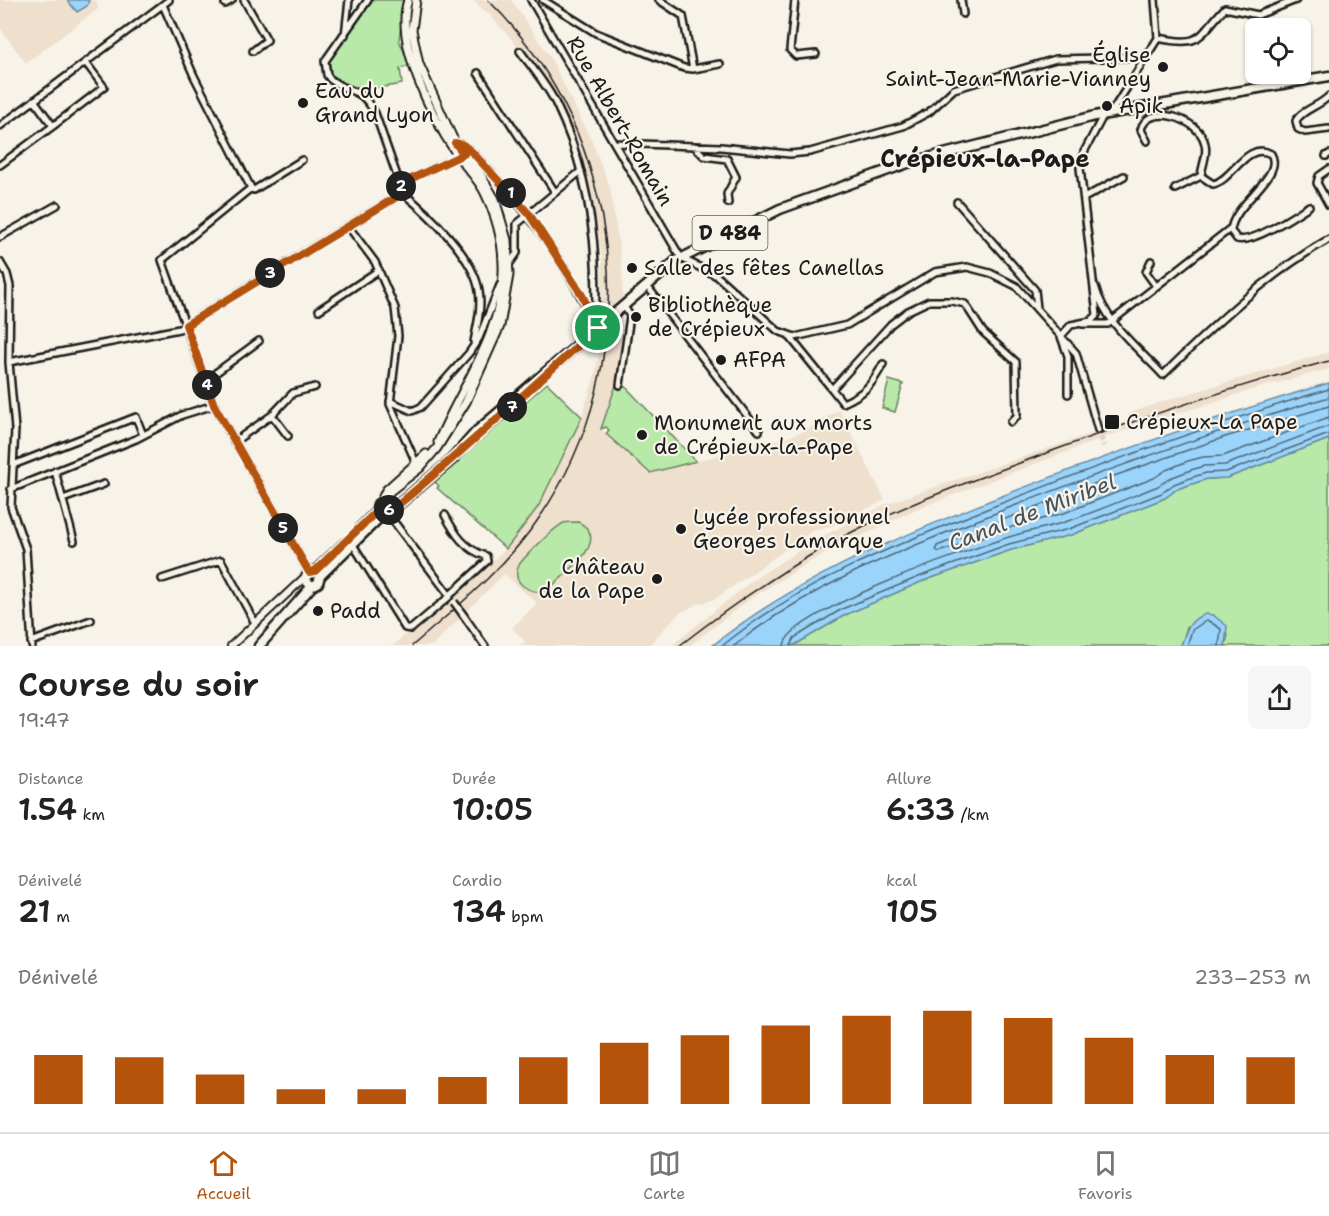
<!DOCTYPE html>
<html lang="fr">
<head>
<meta charset="utf-8">
<style>
  :root { --surface:#fff; --page:#f6f6f6; --text:#222; --muted:#767676; --line:#e0e0e0; --accent:#b45309 }
  body { margin:0; font-family:"Shantell Sans",sans-serif; background:var(--page); color:var(--text); height:100vh; display:flex; flex-direction:column; font-size:22px; white-space:nowrap }
  * { box-sizing:border-box; margin:0 }
  p { font-size:20px; color:var(--muted) }
  .icon { flex:none; width:33px; height:33px; fill:none; stroke:currentColor; stroke-width:2; stroke-linecap:round; stroke-linejoin:round }
  .map { position:relative; height:646px; overflow:hidden }
  .drawer { display:flex; flex-direction:column; background:var(--surface); flex:1 }
  .drawer>* { flex:none }
  .fabs { position:absolute; left:1245px; top:18px; display:grid; gap:12px }
  .fabs a { display:grid; place-items:center; width:66px; height:66px; border-radius:9px; background:var(--surface); box-shadow:0 2px 4px #0004; font-size:30px }
  .pin { position:absolute; display:grid; place-items:center; width:51px; height:51px; color:#fff; margin:-26px; border:3px solid #fff; border-radius:50%; box-shadow:0 2px 6px #0007 }
  .km { position:absolute; width:30px; height:30px; margin:-15px; border-radius:50%; background:#222; color:#fff; font-size:16px; line-height:30px; text-align:center }
  .round { display:grid; place-items:center; flex:none; width:63px; height:63px; border-radius:9px; background:var(--page) }
  .overview { display:flex; align-items:center; justify-content:space-between; height:102px; padding:0 18px }
  h1 { font-size:33px; font-weight:600; line-height:45px }
  .figures { display:grid; grid-template-columns:repeat(3,1fr); gap:9px; height:102px; padding:6px 18px }
  .figures div { display:grid; align-content:center }
  .figures b { font-size:30px; font-weight:600 }
  .figures small { font-size:16px; font-weight:400 }
  .figures p { font-size:16px }
  .chart { height:168px; padding:12px 18px }
  .chart p { display:flex; justify-content:space-between }
  .chart svg { width:100%; height:108px; margin-top:6px; stroke:var(--accent); stroke-width:6 }
  .tab-bar { display:flex; justify-content:space-around; align-items:center; height:84px; border-top:2px solid var(--line); background:var(--surface); font-size:16px; color:var(--muted) }
  .tab-bar a { display:grid; justify-items:center; gap:3px }
  .tab-bar .current { color:var(--accent) }
  .map>svg:first-child { display:block }
  .built { fill:#efdfcd }
  .green { fill:#b9e9a9; stroke:#6a8262; stroke-width:1.5 }
  .water { fill:#9bd4fb; stroke:#688aa2; stroke-width:1.5 }
  .lines { fill:none; stroke-linecap:round; stroke-linejoin:round }
  .shore { stroke:#4f6675; stroke-width:1.5 }
  .minor-tunnel { stroke:#d6d3c9; stroke-width:5; stroke-dasharray:5 2.5; stroke-linecap:butt }
  .minor-casing { stroke:#1c1c1c; stroke-width:10 }
  .tertiary-casing { stroke:#1c1c1c; stroke-width:10 }
  .secondary-casing { stroke:#1c1c1c; stroke-width:11 }
  .primary-casing { stroke:#1c1c1c; stroke-width:13 }
  .minor { stroke:#f7f3e8; stroke-width:5 }
  .tertiary { stroke:#f7f3e8; stroke-width:6 }
  .secondary { stroke:#f7f3e8; stroke-width:7 }
  .primary { stroke:#f7f3e8; stroke-width:8 }
  .rail { stroke:#1c1c1c; stroke-width:1.5 }
  .minor-bridge-casing { stroke:#1c1c1c; stroke-width:10; stroke-linecap:butt }
  .minor-bridge { stroke:#f7f3e8; stroke-width:5 }
  .route-casing { stroke:#fff; stroke-width:12 }
  .route { stroke:#b45309; stroke-width:8 }
  .poi-dot { fill:#1c1c1c; stroke:#f7f3e8; stroke-width:2 }
  .labels { text-anchor:middle; stroke-width:4.5; stroke-linejoin:round; paint-order:stroke }
  .shield { fill:#f7f3e8; stroke:#5e5c59; stroke-width:1.5 }
  .shield-label { font-size:20px; font-weight:bold; fill:#1c1c1c }
  .poi-label { font-size:21px; fill:#1c1c1c; stroke:#f7f3e8; text-anchor:start }
  .street-label { font-size:21px; fill:#1c1c1c; stroke:#f7f3e8 }
  .water-label { font-size:22px; font-style:italic; fill:#42535f; stroke:#f7f3e8 }
  .quarter-label { font-size:24px; font-weight:bold; fill:#1c1c1c; stroke:#f7f3e8 }
</style>
</head>
<body>
<div class="map">
<svg width="1329" height="646" viewBox="0 0 1329 646">
  <rect width="100%" height="100%" fill="#f7f3e8"/>
  <filter id="ink" filterUnits="userSpaceOnUse"><feTurbulence type="fractalNoise" baseFrequency=".0167" numOctaves="2"/><feDisplacementMap in="SourceGraphic" scale="12" xChannelSelector="R" yChannelSelector="G"/><feConvolveMatrix kernelMatrix="1 2 1 2 8 2 1 2 1" color-interpolation-filters="sRGB"/></filter>
  <g filter="url(#ink)">
    <!-- built -->
    <path class="built" d="M0,0H96L98,9L26,63L0,28Z
      M472,0H511L550,57L592,142L610,187L622,267L623,300L602,320V256L592,196L585,168L561,106L543,77L512,40L490,15Z
      M623,315L617,382L601,429L650,473L786,438L804,431L837,411H840L885,500L829,527L812,531L715,599L697,604L678,614L648,646H520L525,641L512,628L537,603L504,574L432,646H392L506,549L538,507L582,417L596,371L601,334Z
      M1329,352V369L1261,387L1114,434L916,509L811,561L750,599L689,646H671L753,580L819,538L886,504L1131,420L1128,414L1161,402Z"/>
    <!-- green -->
    <path class="green" d="M371,0H404L399,40L410,66L400,68L402,84C378,88 346,95 329,71L330,57L345,41Z
      M889,380L903,384L895,412L882,408Z
      M617,382L622,383L696,461L650,473L606,434L609,430L606,427L601,429Z
      M547,383L582,417L538,507L506,549L437,488L439,486L434,481Z
      M1329,439V646H1225L1228,635L1187,627L1181,646H793L845,615L923,581L1011,550L1071,535L1165,498L1177,489L1207,479L1227,478Z
      M578,522C615,540 561,577 546,591C531,594 510,584 519,565C523,558 557,525 564,523C568,522 574,522 578,522Z"/>
    <!-- water -->
    <path class="water" d="M67,0H89L87,6L77,12Z
      M1329,383V439L1227,478L1207,479L1177,489L1165,498L1071,535L1011,550L923,581L845,615L793,646H712C794,579 892,540 989,501C1101,457 1214,417 1329,383Z
      M1205,614L1213,615L1227,626L1225,646H1181C1186,630 1189,620 1205,614Z"/>
    <g class="lines">
      <!-- shore -->
      <path class="shore" d="M1329,406L1225,437L1114,476L937,546L936,550L939,552L1005,529L1064,513L1154,478L1166,470L1188,461L1203,457L1223,456L1329,417
        M722,646C799,583 894,545 987,509C1099,464 1213,424 1329,389
        M734,646C806,587 897,552 983,518C1097,473 1211,432 1329,397
        M784,646C786,613 971,549 1006,538C1026,531 1048,528 1068,521C1098,511 1128,498 1158,486L1170,478L1191,470L1204,466L1225,465L1329,426
        M791,646L794,638L842,609L921,576L1009,544L1069,529L1162,493L1174,484L1193,477L1206,473L1226,472L1329,434
        M1187,646L1192,630L1207,620L1221,629L1219,646"/>
      <!-- minor-tunnel -->
      <path class="minor-tunnel" d="M1098,430L1104,446"/>
      <!-- minor casing -->
      <g class="minor-casing">
        <path id="minor" d="M244,0L267,40L253,51
          M368,0L325,61L327,75L330,79C351,96 358,84 375,113L403,193L348,226L375,262L395,308L398,336L390,404L417,465
          M531,0L681,258L717,276L778,331L795,337L847,325L935,272L967,267L990,273L1016,286L1076,353L1098,430
          M543,0L596,33L684,68L693,69
          M659,0L683,16L693,69L720,64
          M795,0L790,50L796,56L816,54
          M961,0L963,14
          M225,4L232,0
          M163,5L194,76L251,188
          M1225,8L1258,15L1296,0
          M345,35L349,0
          M1158,38C1202,47 1197,38 1225,8
          M520,51C532,68 547,85 556,104C589,172 599,248 595,323
          M478,73L555,192
          M1329,96C1320,106 1301,110 1296,121L1298,129L1305,132L1329,129
          M1111,113L1158,38L1155,0
          M0,126L169,0
          M53,126L104,87L86,63
          M1147,141L1141,130C1147,102 1200,118 1205,144C1208,155 1202,165 1201,176L1213,184C1232,181 1247,140 1271,154C1285,176 1232,204 1231,231L1237,239C1253,244 1295,215 1309,206
          M455,143L463,145L472,152C523,205 562,256 594,322
          M614,143L721,147L790,154L810,152L903,126L929,112L954,89L1056,59L1146,57
          M694,146L704,156L727,159L736,177L727,194L728,203
          M1326,156L1329,154
          M302,160L254,190L251,188L162,260L214,405L309,572
          M0,165L53,126L34,100
          M1329,169L1319,176L1317,183L1329,205
          M400,184L461,155
          M1175,189L1201,176
          M403,193C429,214 474,257 479,291C482,308 477,325 474,342
          M1084,198L1124,176
          M957,202L1035,290L1037,308
          M0,237L57,205
          M1151,261L1146,272L1156,286
          M0,262L7,274L10,286L9,362L15,429L11,507L26,549L32,646
          M510,263L517,253V224L581,171
          M647,286L759,431
          M1095,286C1105,323 1137,347 1163,375C1214,325 1266,275 1329,239
          M319,310L379,270
          M1082,324H1108L1231,228
          M1060,334L1068,356V394
          M1062,335L1071,325L1091,321L1097,315L1080,168L1084,152L1104,114
          M790,337L832,389L891,324L908,311L929,301H952L965,304L983,332L1016,362L1017,416L1011,422
          M9,362L179,329L348,226
          M206,380L259,341
          M620,385L630,316L624,306
          M832,389L843,403C864,394 872,385 883,364
          M390,401L412,411L421,407L469,353L479,338L500,285
          M272,415L288,436
          M234,442L272,415L293,393L315,387
          M13,465L136,417L143,435
          M55,471L74,541
          M11,489L136,439L182,415L214,405
          M63,499L104,484
          M388,514L450,596
          M445,515C455,534 464,549 486,556L487,561L449,596
          M352,543L405,628L411,629L450,596
          M162,579L221,560L255,623
          M464,616L485,646
          M31,642L91,620"/>
      </g>
      <!-- tertiary casing -->
      <g class="tertiary-casing">
        <path id="tertiary" d="M231,646L306,576"/>
      </g>
      <!-- secondary casing -->
      <g class="secondary-casing">
        <path id="secondary" d="M408,0C394,42 432,117 456,153C465,167 478,178 485,193C497,218 504,246 503,273C502,335 461,387 438,442
          M380,503L386,490L426,454
          M386,503L389,492L420,468L437,448L466,402L500,326L509,275L507,240L495,199L478,170L455,143L419,64L412,30L416,0"/>
      </g>
      <!-- primary casing -->
      <g class="primary-casing">
        <path id="primary" d="M450,461L477,431L676,261L780,209L908,163L1095,116L1329,76
          M389,507L398,505L454,458
          M361,527L376,512L378,504L384,502L389,507
          M312,586L306,581L308,573L315,571L345,543
          M259,646L312,586L318,583L320,576L381,516L388,514L389,507"/>
      </g>
      <!-- minor -->
      <use href="#minor" class="minor"/>
      <!-- tertiary -->
      <use href="#tertiary" class="tertiary"/>
      <!-- secondary -->
      <use href="#secondary" class="secondary"/>
      <!-- primary -->
      <use href="#primary" class="primary"/>
      <!-- rail -->
      <path class="rail" d="M412,646C457,607 503,570 537,521C649,362 627,136 488,0
        M679,646C737,601 796,560 862,527C923,497 988,475 1052,451C1143,417 1235,386 1329,361"/>
      <!-- minor-bridge casing -->
      <g class="minor-bridge-casing">
        <path id="minor-bridge" d="M454,602L464,616"/>
      </g>
      <!-- minor-bridge -->
      <use href="#minor-bridge" class="minor-bridge"/>
    </g>
  </g>
  <g class="lines" filter="url(#ink)">
    <!-- route casing -->
    <g class="route-casing">
      <path id="route" d="M455,143L463,145L472,152L529,214L582,295L598,328C531,387 467,448 398,505L389,507L386,515L381,516L376,512L315,571L309,572L214,405L186,325L403,193L400,184L464,154Z"/>
    </g>
    <!-- route -->
    <use href="#route" class="route"/>
  </g>
  <!-- markers -->
  <g class="poi-dot">
    <circle cx="1163" cy="67" r="6"/>
    <circle cx="303" cy="103" r="6"/>
    <circle cx="1107" cy="106" r="6"/>
    <circle cx="632" cy="268" r="6"/>
    <circle cx="636" cy="317" r="6"/>
    <circle cx="721" cy="360" r="6"/>
    <rect x="1104" y="414" width="16" height="16" rx="3"/>
    <circle cx="642" cy="435" r="6"/>
    <circle cx="681" cy="529" r="6"/>
    <circle cx="657" cy="579" r="6"/>
    <circle cx="318" cy="611" r="6"/>
  </g>
  <g class="labels">
    <!-- shield labels -->
    <rect class="shield" x="692.5" y="216" width="75" height="34" rx="4.5"/>
    <g class="shield-label">
      <text x="730" y="240">D 484</text>
    </g>
    <!-- poi labels -->
    <g class="poi-label">
      <text x="1151" y="62" text-anchor="end">Église<tspan x="1151" dy="24">Saint-Jean-Marie-Vianney</tspan></text>
      <text x="315" y="98">Eau du<tspan x="315" dy="24">Grand Lyon</tspan></text>
      <text x="1119" y="113">Apik</text>
      <text x="644" y="275">Salle des fêtes Canellas</text>
      <text x="648" y="312">Bibliothèque<tspan x="648" dy="24">de Crépieux</tspan></text>
      <text x="733" y="367">AFPA</text>
      <text x="1126" y="429">Crépieux-La Pape</text>
      <text x="654" y="430">Monument aux morts<tspan x="654" dy="24">de Crépieux-la-Pape</tspan></text>
      <text x="693" y="524">Lycée professionnel<tspan x="693" dy="24">Georges Lamarque</tspan></text>
      <text x="645" y="574" text-anchor="end">Château<tspan x="645" dy="24">de la Pape</tspan></text>
      <text x="330" y="618">Padd</text>
    </g>
    <!-- street labels -->
    <g class="street-label">
      <text transform="translate(620 121) rotate(60)" y="7">Rue Albert-Romain</text>
    </g>
    <!-- water labels -->
    <g class="water-label">
      <text transform="translate(1032 512) rotate(-21)" y="8">Canal de Miribel</text>
    </g>
    <!-- quarter labels -->
    <g class="quarter-label">
      <text x="985" y="167">Crépieux-la-Pape</text>
    </g>
  </g>
</svg>
<div class="fabs">
<a><svg class="icon" aria-label="locate" viewBox="0 0 24 24"><circle cx="12" cy="12" r="6"/><path d="M12 2v4M12 18v4M2 12h4M18 12h4"/></svg></a>
</div>
<div class="pin" style="left:598px;top:328px;background:#1e9e55"><svg class="icon" aria-label="arrive" viewBox="0 0 24 24"><path d="M6 21V4h12l-3 4 3 4H6"/></svg></div>
<b class="km" style="left:511px;top:193px">1</b>
<b class="km" style="left:401px;top:186px">2</b>
<b class="km" style="left:270px;top:273px">3</b>
<b class="km" style="left:207px;top:385px">4</b>
<b class="km" style="left:283px;top:528px">5</b>
<b class="km" style="left:389px;top:510px">6</b>
<b class="km" style="left:512px;top:407px">7</b>
</div>
<section class="drawer">
<div class="overview"><div><h1>Course du soir</h1><p>19:47</p></div><a class="round"><svg class="icon" aria-label="share" viewBox="0 0 24 24"><path d="M12 15V3M7 8l5-5 5 5M5 13v7h14v-7"/></svg></a></div>
<div class="figures">
<div><p>Distance</p><b>1.54<small> km</small></b></div>
<div><p>Durée</p><b>10:05</b></div>
<div><p>Allure</p><b>6:33<small> /km</small></b></div>
</div>
<div class="figures">
<div><p>Dénivelé</p><b>21<small> m</small></b></div>
<div><p>Cardio</p><b>134<small> bpm</small></b></div>
<div><p>kcal</p><b>105</b></div>
</div>
<div class="chart"><p><span>Dénivelé</span>233–253 m</p>
<svg viewBox="0 0 160 44" preserveAspectRatio="none"><path d="M5 44V24M15 44V25M25 44V32M35 44V38M45 44V38M55 44V33M65 44V25M75 44V19M85 44V16M95 44V12M105 44V8M115 44V6M125 44V9M135 44V17M145 44V24M155 44V25"/></svg>
</div>
</section>
<nav class="tab-bar">
<a class="current"><svg class="icon" aria-label="home" viewBox="0 0 24 24"><path d="M3 11l9-7 9 7M6 9v11h12V9"/></svg>Accueil</a>
<a><svg class="icon" aria-label="map" viewBox="0 0 24 24"><path d="M3 6l6-2 6 2 6-2v14l-6 2-6-2-6 2zM9 4v14M15 6v14"/></svg>Carte</a>
<a><svg class="icon" aria-label="saved" viewBox="0 0 24 24"><path d="M7 4h10v16l-5-4-5 4z"/></svg>Favoris</a>
</nav>
</body>
</html>
